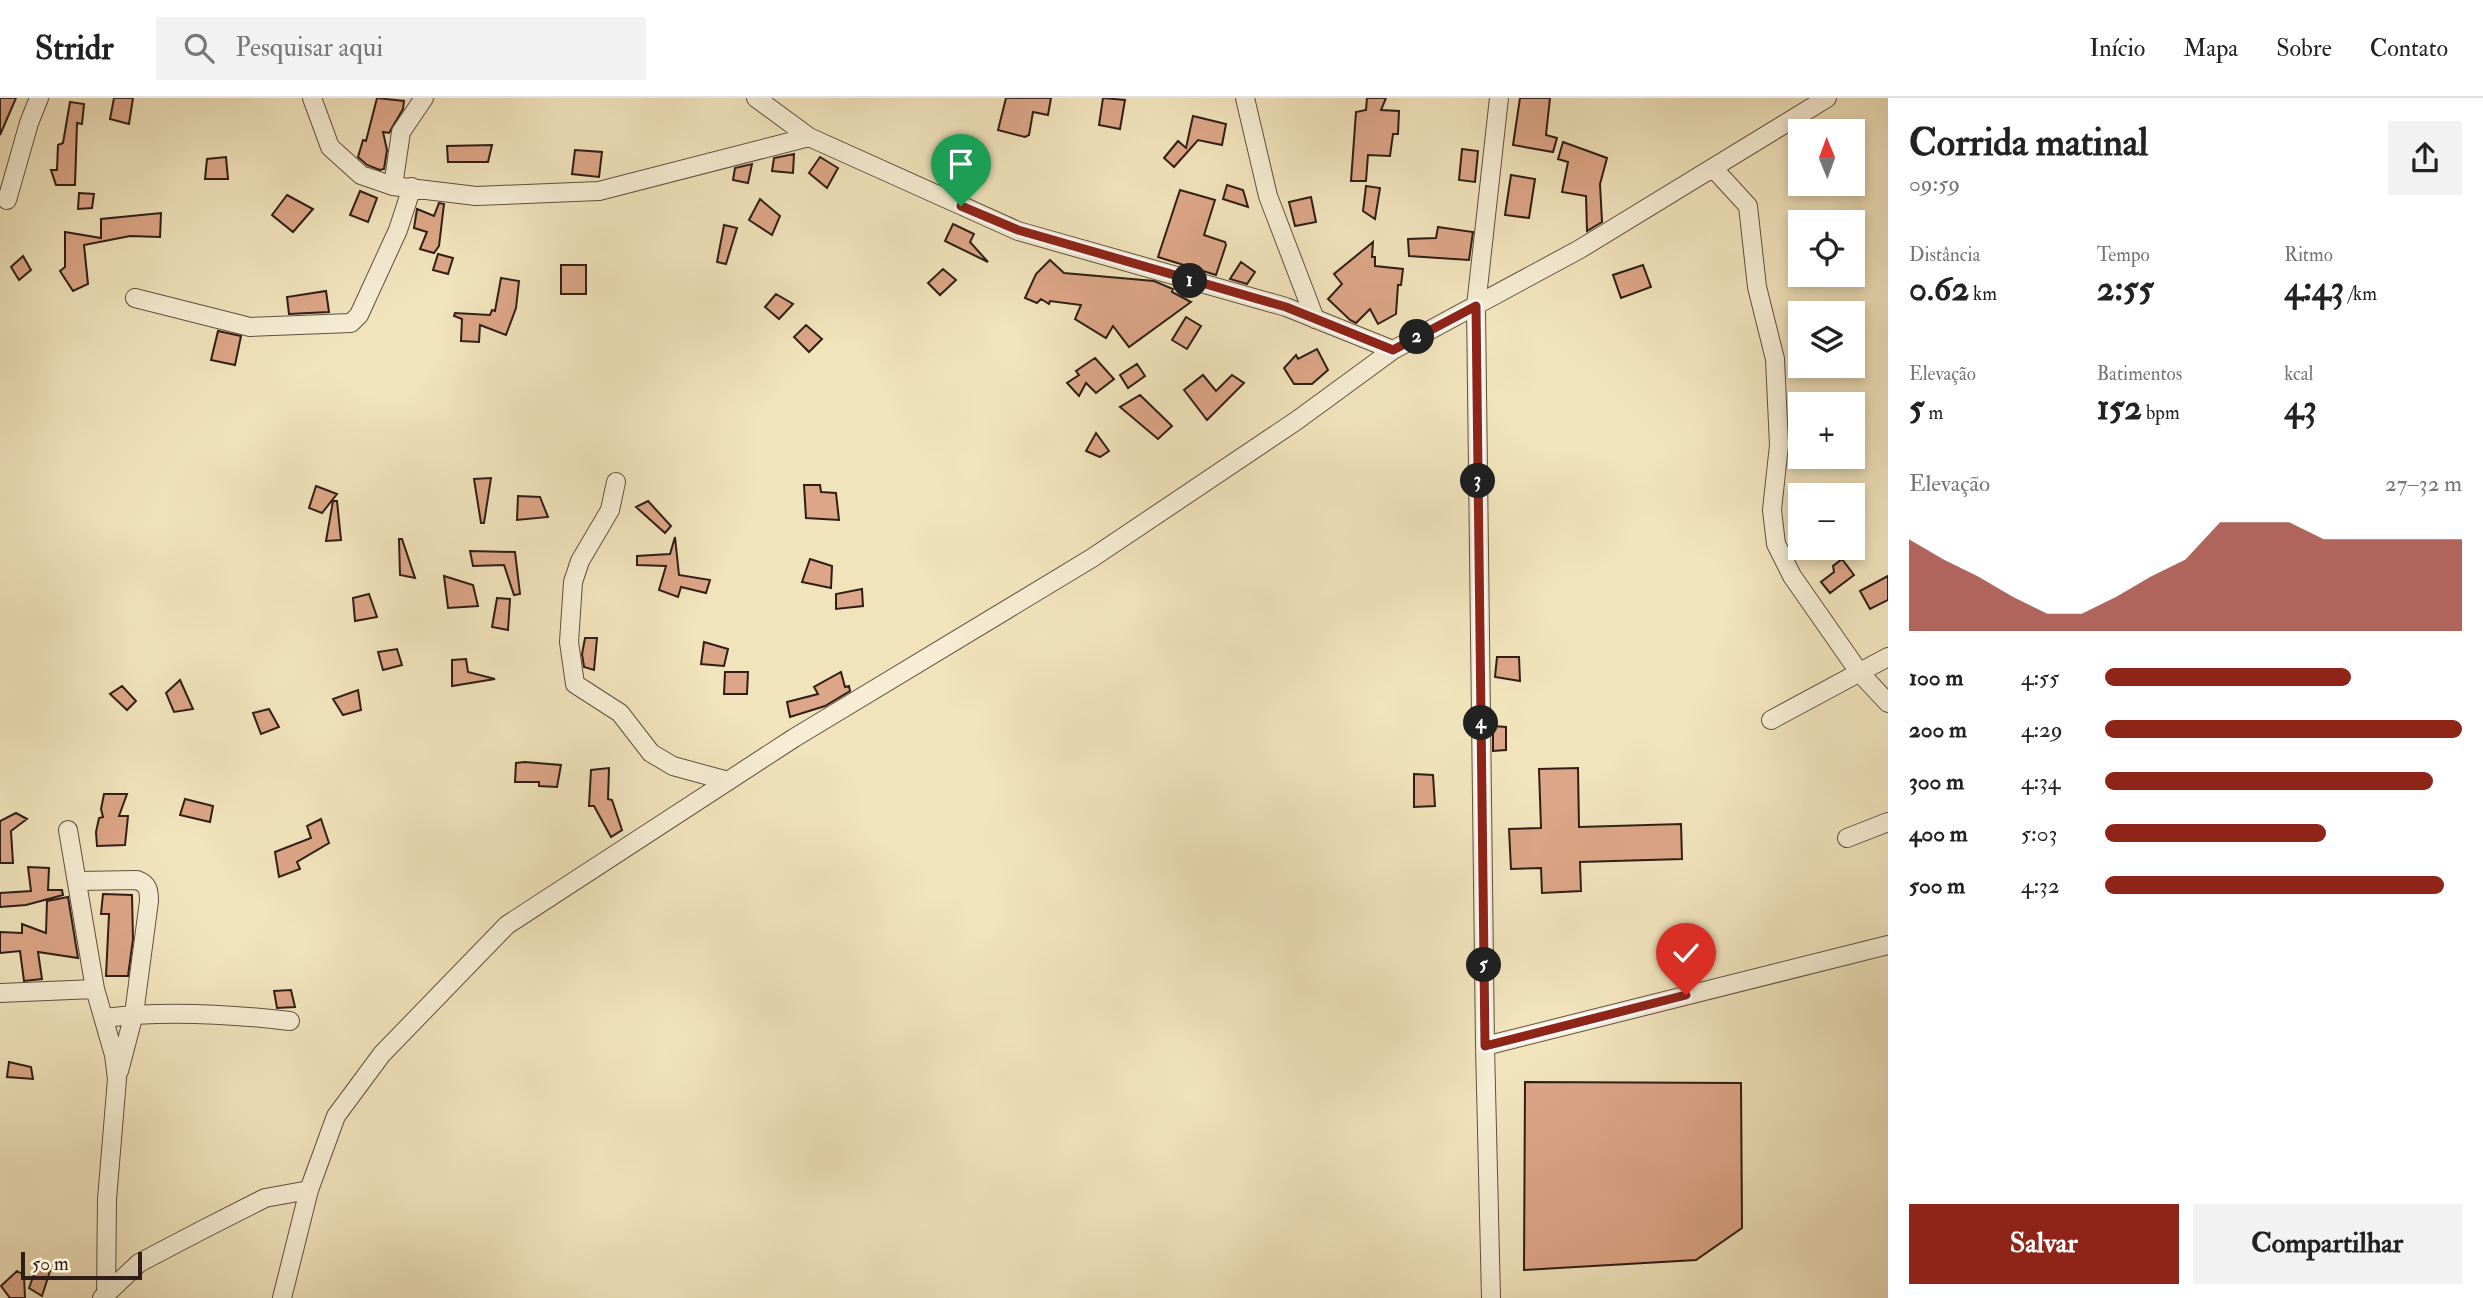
<!DOCTYPE html>
<html lang="pt">
<head>
<meta charset="utf-8">
<style>
  :root { --surface:#fff; --page:#f2f2f2; --text:#222; --muted:#767676; --line:#e0e0e0; --accent:#8f2418 }
  body { margin:0; font-family:"IM FELL Double Pica",serif; background:var(--page); color:var(--text); height:100vh; display:flex; flex-direction:column; font-size:26px; white-space:nowrap }
  * { box-sizing:border-box; margin:0 }
  p { font-size:23px; color:var(--muted) }
  .icon { flex:none; width:38px; height:38px; fill:none; stroke:currentColor; stroke-width:2; stroke-linecap:round; stroke-linejoin:round }
  .map { position:relative; flex:1; overflow:hidden }
  .panel { display:flex; flex-direction:column; background:var(--surface); width:595px }
  .panel>* { flex:none }
  .needle { width:46px; rotate:359deg }
  .fabs { position:absolute; left:1788px; top:21px; display:grid; gap:14px }
  .fabs a { display:grid; place-items:center; width:77px; height:77px; border-radius:0px; background:var(--surface); box-shadow:0 4px 10px #0003; font-size:35px }
  .scale { position:absolute; left:21px; bottom:18px; width:121px; box-sizing:border-box; padding-left:7px; border:4px solid #2f1e17; border-top:0; font-size:19px; line-height:24px; white-space:nowrap; color:#2f1e17; -webkit-text-stroke:5px #f6edd4; paint-order:stroke }
  .pin { position:absolute; display:grid; place-items:center; width:60px; height:60px; color:#fff; margin:-72px -30px; border-radius:50% 50% 50% 0; rotate:-45deg; box-shadow:0 0 7px #0007 }
  .pin .icon { rotate:45deg }
  .km { position:absolute; width:35px; height:35px; margin:-18px; border-radius:50%; background:#222; color:#fff; font-size:19px; line-height:35px; text-align:center }
  .round { display:grid; place-items:center; flex:none; width:74px; height:74px; border-radius:0px; background:var(--page) }
  .summary { display:flex; align-items:center; justify-content:space-between; height:119px; padding:0 21px }
  h1 { font-size:38px; font-weight:700; line-height:52px }
  .stats { display:grid; grid-template-columns:repeat(3,1fr); gap:10px; height:119px; padding:7px 21px }
  .stats div { display:grid; align-content:center }
  .stats b { font-size:35px; font-weight:700 }
  .stats small { font-size:19px; font-weight:400 }
  .stats p { font-size:19px }
  .chart { height:196px; padding:14px 21px }
  .chart p { display:flex; justify-content:space-between }
  .chart svg { width:100%; height:126px; margin-top:7px; fill:var(--accent); opacity:.7 }
  .action { display:flex; gap:14px; margin-top:auto; padding:14px 21px }
  .action a { flex:1; height:80px; border-radius:0px; background:var(--accent); color:#fff; font-size:28px; font-weight:700; line-height:80px; text-align:center }
  .action a+a { background:var(--page); color:var(--text) }
  ul { padding:0 21px; list-style:none; font-size:23px }
  li { display:grid; grid-template-columns:112px 84px 1fr; align-items:center; height:52px }
  li i { height:18px; border-radius:9px; background:var(--accent) }
  header { display:flex; align-items:center; gap:42px; box-sizing:border-box; height:98px; padding:0 35px; background:var(--surface); border-bottom:2px solid var(--line) }
  header strong { font-size:33px }
  nav { display:flex; gap:38px; margin-inline-start:auto; font-size:24px }
  .search { width:490px; height:63px; background:var(--page); display:flex; align-items:center; gap:18px; box-sizing:border-box; padding:0 24px; border-radius:0px; color:var(--muted); font-size:26px }
  main { display:flex; flex:1; min-height:0 }
  .map>svg:first-child { display:block }
  .building { fill:#dda688; stroke:#2f1e17; stroke-width:2 }
  .lines { fill:none; stroke-linecap:round; stroke-linejoin:round }
  .street-casing { stroke:#605040; stroke-width:20 }
  .street { stroke:#f6edd4; stroke-width:18 }
  .route-casing { stroke:#fff; stroke-width:14 }
  .route { stroke:#8f2418; stroke-width:9 }
</style>
</head>
<body>
<header>
<strong>Stridr</strong>
<div class="search"><svg class="icon" aria-label="search" viewBox="0 0 24 24"><circle cx="10" cy="10" r="6"/><path d="M15 15l6 6"/></svg>Pesquisar aqui</div>
<nav><a>Início</a><a>Mapa</a><a>Sobre</a><a>Contato</a></nav>
</header>
<main>
<div class="map">
<svg width="1888" height="1200" viewBox="0 0 1888 1200">
  <rect width="100%" height="100%" fill="#f1e4bd"/>
  <filter id="stains"><feTurbulence type="fractalNoise" baseFrequency=".00286" numOctaves="4"/><feColorMatrix values="0 0 0 0 .2 0 0 0 0 .09 0 0 0 0 .02 0 0 0 .5 -.17"/></filter>
  <radialGradient id="worn" r=".72"><stop offset=".6" stop-color="#630" stop-opacity="0"/><stop offset="1" stop-color="#630" stop-opacity=".3"/></radialGradient>
  <!-- building -->
  <path class="building" d="M0,0H16L0,37Z
    M114,0H133L129,26L110,21Z
    M377,0L404,3L403,11L389,35L383,34L387,52L384,71L380,72L367,67L358,59L363,42L366,43Z
    M1006,0H1051L1048,17L1033,14L1029,37L1025,39L998,32Z
    M1103,0L1125,2L1120,31L1099,27Z
    M1367,0H1386L1381,12L1399,13L1398,36H1393L1390,58L1368,57L1366,83H1351L1356,14L1366,12Z
    M1520,0H1550L1546,37L1557,40L1553,54L1513,47Z
    M70,4L84,6L82,26L77,25L75,87H56L51,72H57L58,47L63,45Z
    M1193,18L1226,26L1222,47L1198,42L1174,69L1164,60L1178,43L1186,50Z
    M1563,44L1607,60L1600,86L1602,124L1587,133L1586,98L1562,94L1568,64L1558,61Z
    M492,47L488,64H448L447,48Z
    M1462,51L1478,53L1475,84L1459,82Z
    M575,52L602,54L599,79L572,76Z
    M794,56L793,75L772,73L774,60Z
    M226,59L228,81H205L207,61Z
    M820,59L838,70L827,90L809,75Z
    M752,66L748,85L733,82L735,70Z
    M1511,77L1535,81L1529,120L1505,117Z
    M1227,87L1243,92L1248,109L1223,101Z
    M1366,88L1380,90L1375,121L1363,113Z
    M1180,92L1215,102L1204,137L1225,144L1226,147L1216,177L1158,159Z
    M360,93L377,100L368,124L350,117Z
    M79,95L94,96L92,110L78,111Z
    M287,97L313,111L293,134L272,117Z
    M1311,99L1316,124L1295,128L1289,104Z
    M760,101L780,118L772,137L749,122Z
    M439,105L444,106L439,148L434,155L420,151L427,134L414,130L417,111L434,118Z
    M161,115L160,139L130,138L84,147L88,186L73,193L60,173L65,169V134L101,140V121Z
    M953,126L974,136L970,144L988,164L945,143Z
    M724,127L737,130L726,166L717,164Z
    M1438,129L1473,134L1469,162L1409,158L1408,141L1436,140Z
    M1373,144L1372,159H1375V168L1403,171L1401,187H1398L1396,216L1378,226L1370,211L1356,225L1350,222L1328,201L1342,186L1334,176Z
    M438,156L453,160L448,176L433,172Z
    M23,158L31,172L19,182L11,169Z
    M1050,162L1064,175L1154,183L1173,191L1172,194L1191,204L1129,249L1113,228L1106,240L1075,221L1081,207L1050,203L1049,206L1041,201L1037,205L1025,200L1036,176Z
    M1241,164L1255,174L1247,186L1230,181Z
    M561,167H586V196H561Z
    M1643,167L1651,189L1621,200L1613,177Z
    M943,171L956,182L940,197L928,185Z
    M501,180L519,183L516,210L506,237L480,227L479,244L461,243L462,221L454,218L455,215L490,217L492,212L495,213Z
    M326,193L329,214L289,216L287,199Z
    M776,196L793,206L779,221L765,209Z
    M1186,219L1201,228L1187,251L1172,242Z
    M806,227L822,241L809,254L794,239Z
    M218,233L241,238L235,267L211,262Z
    M1317,251L1328,272L1312,286H1294L1284,270L1296,257L1298,261Z
    M1095,260L1114,281L1096,295L1086,285L1079,298L1067,285L1079,277L1076,273Z
    M1137,266L1145,278L1128,290L1120,277Z
    M1203,277L1216,293L1232,277L1244,285L1207,322L1184,292Z
    M1140,297L1172,328L1158,341L1120,309Z
    M1096,335L1109,353L1100,359L1086,353Z
    M491,380L484,425H481L474,381Z
    M804,387H820L821,394L836,395L839,422L806,420Z
    M316,388L337,396L322,415L309,410Z
    M518,398L540,399L548,419L517,422Z
    M333,403H337L341,442L326,443Z
    M648,403L671,428L665,435L636,409Z
    M675,439L679,477L710,482L706,495L681,489L678,499L659,492L666,468L637,467V458L670,456Z
    M399,441H402L415,480L400,477Z
    M470,453L515,454L520,496L514,497L504,467L473,468Z
    M810,461L832,468L831,490L802,484Z
    M1842,461L1854,477L1830,495L1821,484L1834,474L1833,468Z
    M444,478L473,487L478,508L448,510Z
    M1888,478V502L1870,511L1860,493Z
    M862,491L863,508L836,511V496Z
    M369,496L377,519L355,523L353,500Z
    M497,500L510,501L508,532L492,529Z
    M585,540H597L594,572L584,569L582,556Z
    M704,544L728,551L724,568L701,566Z
    M397,551L402,567L383,572L378,554Z
    M1497,559H1519L1520,583L1495,579Z
    M466,561L468,574L495,581L452,588V562Z
    M725,574H748L747,596H724Z
    M841,574L845,589L849,588L850,593L825,608L790,619L787,604L818,596L814,589Z
    M180,582L193,611L174,614L166,595Z
    M122,588L136,603L127,612L110,596Z
    M358,592L361,612L343,617L333,601Z
    M269,611L279,629L261,636L253,615Z
    M1493,628L1506,629V652L1493,653Z
    M525,664L561,667L557,689L539,688V684H515L516,665Z
    M609,670L608,701L612,702L622,732L611,739L594,708H589L591,672Z
    M1578,670L1579,729L1681,726L1682,761L1580,764L1581,793L1542,795L1541,770L1511,771L1509,731L1541,730L1539,671Z
    M1414,676L1433,677L1435,708L1414,709Z
    M104,696H127L119,718H128L125,747L97,748L96,734L99,720L103,719L101,711Z
    M185,701L213,708L210,724L180,717Z
    M16,715L27,721L11,733L13,765H0V723Z
    M321,721L329,745L297,764L300,771L279,779L275,754L311,740L307,728Z
    M28,769L49,770L48,792H62L63,797L26,807L0,809V795L31,793Z
    M103,796L132,797L133,841L128,878H106L109,816H101Z
    M68,799L78,860L38,854L42,881L24,883L20,853L0,855V834L22,835V826L46,835L47,803Z
    M291,892L295,909L277,910L274,893Z
    M9,964L31,969L33,981L7,979Z
    M1525,984L1741,985L1742,1130L1696,1162L1524,1172Z
    M37,1168L50,1173L42,1198L29,1190Z
    M17,1173L24,1177L25,1200H10L1,1188Z"/>
  <g class="lines">
    <!-- street casing -->
    <g class="street-casing">
      <path id="street" d="M312,0L330,49L361,77L393,88L476,98L599,93L809,39
        M756,0L809,39L1018,133L1286,209L1393,252
        M1245,0L1268,98L1315,221
        M1714,71L1748,108L1757,189L1775,261L1779,347L1772,412L1776,446L1792,478L1859,574L1888,605
        M393,88L401,34L424,0
        M7,102L29,25L39,0
        M135,200L250,229L351,225L359,217L398,132L412,89
        M616,384L610,412L580,463L573,484L569,544L575,586L620,615L651,655L673,668L728,683
        M1771,622L1888,559
        M68,732L95,891L114,957L117,981L107,1101L106,1200
        M1847,740L1888,724
        M78,783L137,782C148,786 149,792 149,803L134,916L119,973
        M0,895L95,891
        M104,920C164,912 230,916 290,923
        M1485,948L1888,847
        M102,1200L139,1165L202,1132L265,1100L309,1092
        M282,1200L309,1092L336,1018L382,956L507,827L794,640L1092,460L1296,323L1393,252L1580,151L1827,0
        M1491,1200L1485,948L1476,208L1499,0"/>
    </g>
    <!-- street -->
    <use href="#street" class="street"/>
  </g>
  <g class="lines">
    <!-- route casing -->
    <g class="route-casing">
      <path id="route" d="M961,108L1018,132L1286,209L1393,252L1476,208L1485,948L1686,897"/>
    </g>
    <!-- route -->
    <use href="#route" class="route"/>
  </g>
  <rect width="100%" height="100%" filter="url(#stains)"/>
  <rect width="100%" height="100%" fill="url(#worn)"/>
</svg>
<div class="fabs">
<a><svg class="needle" viewBox="-14 -14 28 28"><path d="M0-13l5 13h-10z" fill="#e53935"/><path d="M0 13l5-13h-10z" fill="#767676"/></svg></a>
<a><svg class="icon" aria-label="locate" viewBox="0 0 24 24"><circle cx="12" cy="12" r="6"/><path d="M12 2v4M12 18v4M2 12h4M18 12h4"/></svg></a>
<a><svg class="icon" aria-label="layers" viewBox="0 0 24 24"><path d="M12 4l9 5-9 5-9-5zM3 14l9 5 9-5"/></svg></a>
<a>+</a>
<a>−</a>
</div>
<div class="scale">50 m</div>
<div class="pin" style="left:961px;top:108px;background:#1e9e55"><svg class="icon" aria-label="arrive" viewBox="0 0 24 24"><path d="M6 21V4h12l-3 4 3 4H6"/></svg></div>
<div class="pin" style="left:1686px;top:897px;background:#d93025"><svg class="icon" aria-label="check" viewBox="0 0 24 24"><path d="M5 12l5 5 9-10"/></svg></div>
<b class="km" style="left:1190px;top:183px">1</b>
<b class="km" style="left:1417px;top:239px">2</b>
<b class="km" style="left:1478px;top:383px">3</b>
<b class="km" style="left:1481px;top:625px">4</b>
<b class="km" style="left:1484px;top:867px">5</b>
</div>
<section class="panel">
<div class="summary"><div><h1>Corrida matinal</h1><p>09:59</p></div><a class="round"><svg class="icon" aria-label="share" viewBox="0 0 24 24"><path d="M12 15V3M7 8l5-5 5 5M5 13v7h14v-7"/></svg></a></div>
<div class="stats">
<div><p>Distância</p><b>0.62<small> km</small></b></div>
<div><p>Tempo</p><b>2:55</b></div>
<div><p>Ritmo</p><b>4:43<small> /km</small></b></div>
</div>
<div class="stats">
<div><p>Elevação</p><b>5<small> m</small></b></div>
<div><p>Batimentos</p><b>152<small> bpm</small></b></div>
<div><p>kcal</p><b>43</b></div>
</div>
<div class="chart"><p><span>Elevação</span>27–32 m</p>
<svg viewBox="0 0 160 44" preserveAspectRatio="none"><path d="M0 44V12L10 19L20 25L30 32L40 38L50 38L60 32L70 25L80 19L90 6L100 6L110 6L120 12L130 12L140 12L150 12L160 12V44z"/></svg>
</div>
<ul>
<li><b>100 m</b>4:55<i style="width:69%"></i></li>
<li><b>200 m</b>4:29<i style="width:100%"></i></li>
<li><b>300 m</b>4:34<i style="width:92%"></i></li>
<li><b>400 m</b>5:03<i style="width:62%"></i></li>
<li><b>500 m</b>4:32<i style="width:95%"></i></li>
</ul>
<div class="action"><a>Salvar</a><a>Compartilhar</a></div>
</section>
</main>
</body>
</html>
